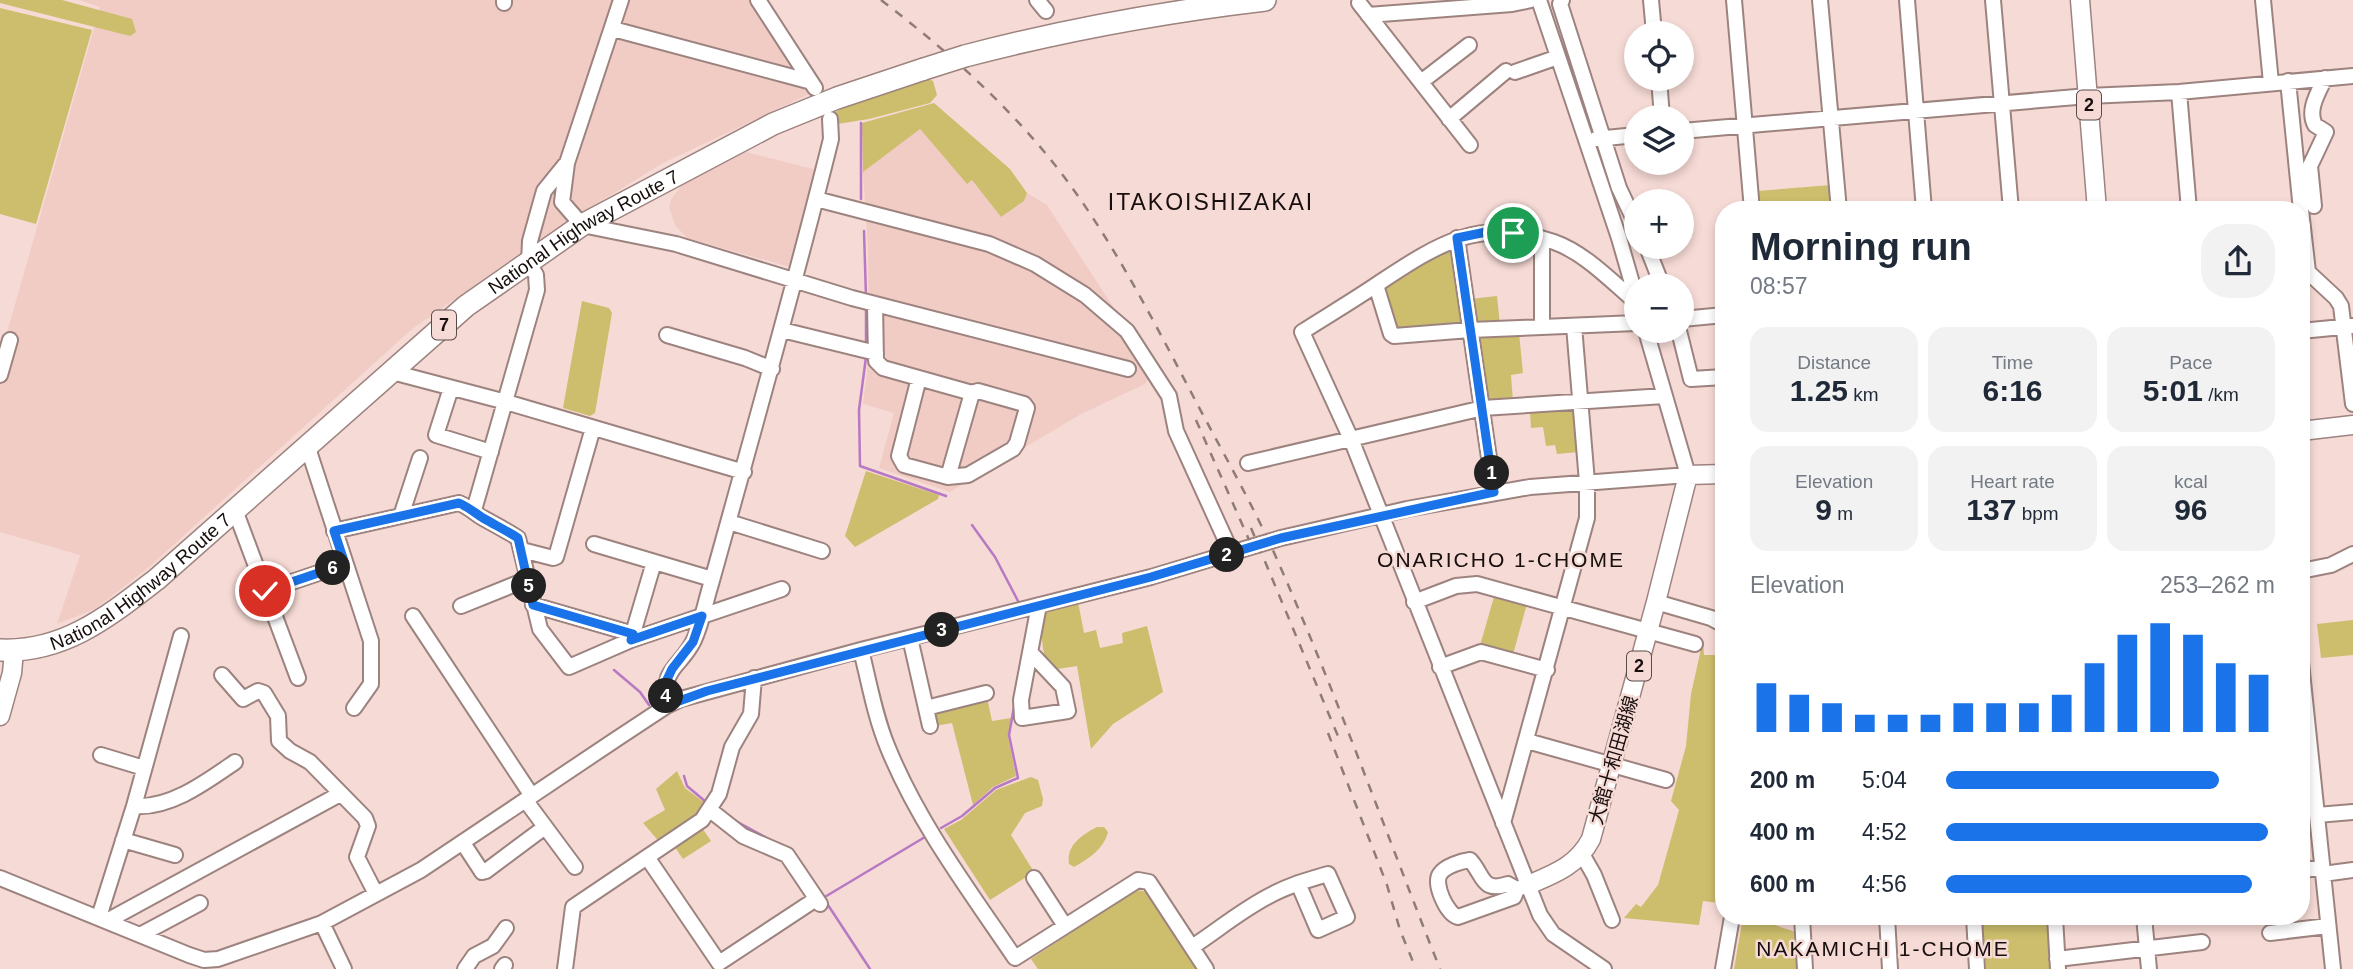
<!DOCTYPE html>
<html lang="en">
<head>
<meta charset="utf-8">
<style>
  :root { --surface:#fff; --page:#f2f2f3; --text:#1f2937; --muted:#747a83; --accent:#1a73e8 }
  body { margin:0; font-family:Arial,"Noto Sans JP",sans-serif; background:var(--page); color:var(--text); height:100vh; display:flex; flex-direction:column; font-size:26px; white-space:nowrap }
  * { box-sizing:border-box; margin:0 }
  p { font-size:23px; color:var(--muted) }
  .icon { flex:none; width:38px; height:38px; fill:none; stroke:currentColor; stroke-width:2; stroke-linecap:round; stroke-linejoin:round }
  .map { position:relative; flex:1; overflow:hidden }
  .sheet { position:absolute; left:1715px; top:201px; width:595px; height:724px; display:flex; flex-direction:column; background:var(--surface); border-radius:28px; box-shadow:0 4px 10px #0003 }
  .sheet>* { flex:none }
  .controls { position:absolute; left:1624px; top:21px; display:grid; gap:14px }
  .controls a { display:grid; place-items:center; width:70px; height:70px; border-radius:50%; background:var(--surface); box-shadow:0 4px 10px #0003; font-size:35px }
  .pin { position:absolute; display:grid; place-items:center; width:60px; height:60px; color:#fff; margin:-30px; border:4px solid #fff; border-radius:50%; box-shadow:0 2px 7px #0007 }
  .km { position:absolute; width:35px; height:35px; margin:-18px; border-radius:50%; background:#222; color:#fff; font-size:19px; line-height:35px; text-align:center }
  .round { display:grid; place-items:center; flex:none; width:74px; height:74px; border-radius:28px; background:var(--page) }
  .headline { display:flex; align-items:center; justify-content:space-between; height:119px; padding:0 35px }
  h1 { font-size:38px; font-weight:700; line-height:52px }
  .metrics { display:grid; grid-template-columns:repeat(3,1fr); gap:10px; height:119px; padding:7px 35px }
  .metrics div { display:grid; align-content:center; border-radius:18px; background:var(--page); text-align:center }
  .metrics b { font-size:30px; font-weight:700 }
  .metrics small { font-size:19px; font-weight:400 }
  .metrics p { font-size:19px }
  .chart { height:196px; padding:14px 35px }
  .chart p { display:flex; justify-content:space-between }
  .chart svg { width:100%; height:126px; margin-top:7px; stroke:var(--accent); stroke-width:6 }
  ul { padding:0 35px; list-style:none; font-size:23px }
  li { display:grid; grid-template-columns:112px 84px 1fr; align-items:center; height:52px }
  li i { height:18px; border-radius:9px; background:var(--accent) }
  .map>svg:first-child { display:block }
  .built { fill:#f0ccc5 }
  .green { fill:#ccbe6c }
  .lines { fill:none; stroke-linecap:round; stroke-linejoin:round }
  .stream { stroke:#b779c4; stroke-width:2.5 }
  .minor-casing { stroke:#9d837f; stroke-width:18 }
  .major-casing { stroke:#9d837f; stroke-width:21 }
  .highway-casing { stroke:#9d837f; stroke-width:24 }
  .minor { stroke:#fff; stroke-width:14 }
  .major { stroke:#fff; stroke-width:18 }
  .highway { stroke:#fff; stroke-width:21 }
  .rail { stroke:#8f7b78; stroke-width:2.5; stroke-dasharray:9 9; stroke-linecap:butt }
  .highway-bridge-casing { stroke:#9d837f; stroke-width:24; stroke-linecap:butt }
  .highway-bridge { stroke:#fff; stroke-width:21 }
  .route-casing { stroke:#fff; stroke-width:14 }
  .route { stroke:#1a73e8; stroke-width:9 }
  .labels { text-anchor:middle; stroke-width:5; stroke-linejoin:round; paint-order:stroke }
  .shield { fill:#f6dad5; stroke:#5a4b49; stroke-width:2 }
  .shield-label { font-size:18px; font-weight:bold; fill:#170e0d }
  .street-label { font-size:19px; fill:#170e0d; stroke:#f6dad5 }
  .neighbourhood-label { font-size:21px; letter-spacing:2px; fill:#170e0d; stroke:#f6dad5 }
  .quarter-label { font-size:23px; letter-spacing:2px; fill:#170e0d; stroke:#f6dad5 }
</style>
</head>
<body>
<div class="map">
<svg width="2353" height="969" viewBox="0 0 2353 969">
  <rect width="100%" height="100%" fill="#f6dad5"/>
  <!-- built -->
  <path class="built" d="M79,0H766L820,89L663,163L552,231L412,329L148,568L95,609L57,624L80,555L0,532V357L100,7Z
    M919,128L967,184L972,180L1001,217L1024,201L1027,193L1047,205L1154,370L1145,384L1081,414L950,492L879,468L894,413L863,404L869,356L868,248L863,172Z
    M746,152L817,170L790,267L687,238L675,225L669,207L672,198L685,181Z"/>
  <!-- green -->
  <path class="green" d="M0,0H62L132,19L136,32L130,36L0,3Z
    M0,8L92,30L36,224L0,214Z
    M928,79L933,81L937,95L930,103L869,119L837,124L832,114L843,108Z
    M934,103L1010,169L1027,193L1024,201L1001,217L972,180L967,184L920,129L863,172L862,123Z
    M1831,185L1833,210H1759L1758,191Z
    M1456,244L1468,327L1396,335L1380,285Z
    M1497,296L1500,325L1478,327L1470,299Z
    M582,301L609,308L612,313L595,413L590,416L563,408Z
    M1519,333L1523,373L1511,375L1513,402L1485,401L1476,339L1479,335Z
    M1572,409L1576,413L1578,452L1557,454L1555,445L1546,446L1543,427L1531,428L1530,412Z
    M866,471L939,495L938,499L855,547L845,536Z
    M1496,590L1528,600L1512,658L1479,649Z
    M1078,602L1084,633L1096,630L1100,648L1123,643L1122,633L1147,626L1163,692L1113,724L1091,749L1077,666L1051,670C1041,656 1039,626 1046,611Z
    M2353,620V655L2321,658L2317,624Z
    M1703,640L1704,655H1717L1723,837L1719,903L1703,901L1699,925L1624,918L1636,904L1641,907L1658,885L1679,810L1671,801L1686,746L1691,694Z
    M987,698L992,721L1011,718L1008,736L1016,776L993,787L973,805L952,723L935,726L934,711Z
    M677,771L685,788L709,806L662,845L643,823L665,810L656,789Z
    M1031,777L1038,780L1043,799L1042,806L1025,813L1011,835L1034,872L990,900L944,829L961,820L996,790Z
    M700,825L711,841L683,859L672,843Z
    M1097,827H1104L1108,832C1104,849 1088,859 1074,867L1069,864C1066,845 1082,835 1097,827Z
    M1136,890L1149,892L1198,969H1038L1031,959Z
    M1743,917H1750L1796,932L1799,969H1734Z
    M1982,917H2051L2054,969H1986Z"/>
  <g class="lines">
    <!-- stream -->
    <path class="stream" d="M861,123V199
      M864,231L866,297
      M866,346V308
      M866,357L859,410L860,466L946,496
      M972,525L995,557L1018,601
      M614,670L640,692L649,705
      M684,776L687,786L706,802
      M732,819L778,844
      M941,828L962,816L995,788L1018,778L1009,735L1014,707
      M823,898L925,837
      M828,905L870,969"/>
    <!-- minor casing -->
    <g class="minor-casing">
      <path id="minor" d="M621,0L567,163L562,202L582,225L676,244L852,298L1128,369
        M758,0L815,88
        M1037,0L1046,11
        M1539,0L1619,238L1636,297
        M1562,0L1560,4L1619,188L1636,224
        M1651,0L1654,33
        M1734,0L1752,210
        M1820,0L1839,210
        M1907,0L1924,210
        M1993,0L2011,210
        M2263,0L2271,83
        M504,3V0
        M1359,3L1470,145
        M1368,15L1512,4L1531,0
        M613,29L808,81
        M1515,72L1558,57
        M1659,79L1662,117
        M2288,81L2301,210
        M1421,82L1469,45
        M2179,92L2189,210
        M1449,119L1506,71
        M1682,131L2088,96L2179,92L2353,76
        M1596,139L1636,135
        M816,199L989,244L1035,264L1085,295L1127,331L1169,396L1176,431L1232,554
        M2314,206L2310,166L2326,132L2315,125C2307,110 2318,93 2325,78
        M2301,210L2308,272L2336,298L2341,306L2353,404
        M1457,238L1494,492
        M1542,240V327
        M1647,247L1662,285
        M1376,285L1391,334L1394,336L1470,330L1636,323
        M875,304L876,361L883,368L972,393L978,391L1024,404L1027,408L1017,443L1013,449L968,475L948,477
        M1682,319L1724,315
        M782,330L876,353
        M1679,331L1691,379L1724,377
        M2301,331L2352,326
        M667,335L745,358L772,369
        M392,372L506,402L744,472
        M0,375L10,340
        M919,378L899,456L904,465L948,477L972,393
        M451,388L436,435L491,452
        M307,445L371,641V684L354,708
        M1248,463L1483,408L1664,396
        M235,510L298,678
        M474,510L537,290L536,275L529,263L530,241L544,191L565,165
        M401,516L420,458
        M729,522L822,551
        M334,531L459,503C471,508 475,514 483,518C496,525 507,531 518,538L540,629L569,667L631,640L782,589
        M594,544L712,579
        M522,550L553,558L556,557L593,428
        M2301,571L2331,565L2353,554
        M265,591L345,564
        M1414,602L1456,586L1477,584L1695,644
        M1656,602L1711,618L1724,625
        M533,605L633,634
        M461,606L528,579
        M413,616L532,796
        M910,638L930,726
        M631,640L654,562
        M861,650C869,682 875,717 888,748C919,824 969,890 1015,958L1138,880L1149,882L1206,969
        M1030,652L1063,687L1068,711L1022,718L1021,700L1039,605
        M2301,662L2333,969
        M1440,667L1481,652L1547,670
        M222,675L243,699L258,691L264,693L278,716L279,741L290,751L310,762L365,818L368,826L357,857L376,894
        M668,705C660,667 680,669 694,640C702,623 705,603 711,584C752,436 794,288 831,139L830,119
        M926,708L986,693
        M1527,741L1666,780
        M101,755L144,768
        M526,801L575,867
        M134,806C170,809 206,782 235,762
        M710,810L743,836L787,855L820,904
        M2317,815L2353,812
        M1503,823L1587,518V482L1574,326
        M123,840L175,855
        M463,843L482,872L486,871L545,827
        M1582,854L1594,875L1612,920
        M647,857L719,963L816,899
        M2301,870L2322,868
        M2323,874L2353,870
        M0,878L189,955L204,960L218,959L322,923L421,870L615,740L668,705L681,699L861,650L1151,577L1281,538L1407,509L1530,487L1688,475L1646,331
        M1034,878L1065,926
        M1517,889L1508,884C1481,893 1484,875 1470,860C1462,861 1445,866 1440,874C1433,884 1447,914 1458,917L1514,897L1517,889L1528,885
        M99,917L134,806L181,636
        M1802,917L1805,969
        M1887,917L1890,969
        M1974,917L1977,969
        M2055,917L2058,969
        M2144,917L2149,969
        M107,921L340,794
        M322,923L344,969
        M2270,933L2328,926
        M140,935L200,903
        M1192,947C1218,930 1243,909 1271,895C1289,885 1308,880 1328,874L1347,917L1318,930L1298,883
        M2057,959L2202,942
        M465,969L474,956L493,946L506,928
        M502,969L505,965
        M565,969L573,907L702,820L719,794L732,747L751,714L754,678
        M1604,969L1553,934L1540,915L1351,439L1302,332C1327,316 1354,300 1379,283C1438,244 1480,216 1554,242C1585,253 1611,281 1636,302
        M1723,969L1732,917"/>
    </g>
    <!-- major casing -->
    <g class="major-casing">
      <path id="major" d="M2080,0L2097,210
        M2301,431L2353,425
        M0,716L12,673L14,651
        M1528,885C1554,874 1577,866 1591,839L1656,602L1688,475L1724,474"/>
    </g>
    <!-- highway casing -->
    <g class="highway-casing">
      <g id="highway">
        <path d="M965,56C1064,30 1163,12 1265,0"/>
        <path id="s1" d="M0,650C64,653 109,616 157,579L466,306L582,225L773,124L837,98L924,69"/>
      </g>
    </g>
    <!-- minor -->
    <use href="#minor" class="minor"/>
    <!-- major -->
    <use href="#major" class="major"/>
    <!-- highway -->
    <use href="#highway" class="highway"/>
    <!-- rail -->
    <path class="rail" d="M881,0C949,52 1013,109 1065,178C1115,245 1153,320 1192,394C1218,444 1247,494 1271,546C1333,684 1384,828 1440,969
      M1196,420L1250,542
      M1251,528L1340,741
      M1328,733L1387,885L1400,930L1416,969"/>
    <!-- highway-bridge casing -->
    <g class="highway-bridge-casing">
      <path id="highway-bridge" d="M924,69L965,56"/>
    </g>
    <!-- highway-bridge -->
    <use href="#highway-bridge" class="highway-bridge"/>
  </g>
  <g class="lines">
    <!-- route casing -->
    <g class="route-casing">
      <path id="route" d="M265,591L345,564L334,531L459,503C470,508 475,513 483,518C495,525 507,531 518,538L533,605L633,634L631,640L702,616L693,642L672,669L664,686L668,705L707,691L1151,577L1281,538L1494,492L1457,238L1486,232L1513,233"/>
    </g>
    <!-- route -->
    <use href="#route" class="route"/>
  </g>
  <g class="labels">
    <!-- shield labels -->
    <g class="shield">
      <rect x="2077" y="90.5" width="24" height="29" rx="5"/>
      <rect x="432" y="310.5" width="24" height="29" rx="5"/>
      <rect x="1627" y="651.5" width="24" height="29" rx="5"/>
    </g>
    <g class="shield-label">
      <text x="2089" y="111">2</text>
      <text x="444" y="331">7</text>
      <text x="1639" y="672">2</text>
    </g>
    <!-- street labels -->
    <g class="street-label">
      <text dy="7" stroke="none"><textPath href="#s1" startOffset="728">National Highway Route 7</textPath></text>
      <text dy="7" stroke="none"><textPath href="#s1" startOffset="161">National Highway Route 7</textPath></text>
      <text transform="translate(1613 760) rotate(-74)" y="7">大館十和田湖線</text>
    </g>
    <!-- neighbourhood labels -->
    <g class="neighbourhood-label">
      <text x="1501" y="567">ONARICHO 1-CHOME</text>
      <text x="1883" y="956">NAKAMICHI 1-CHOME</text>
    </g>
    <!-- quarter labels -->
    <g class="quarter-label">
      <text x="1211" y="210">ITAKOISHIZAKAI</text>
    </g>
  </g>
</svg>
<div class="controls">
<a><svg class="icon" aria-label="locate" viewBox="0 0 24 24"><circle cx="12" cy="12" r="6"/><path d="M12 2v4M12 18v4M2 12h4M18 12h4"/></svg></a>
<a><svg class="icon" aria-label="layers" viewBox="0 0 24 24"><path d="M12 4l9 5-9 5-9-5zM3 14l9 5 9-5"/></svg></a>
<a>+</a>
<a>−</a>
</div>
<div class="pin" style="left:1513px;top:233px;background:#1e9e55"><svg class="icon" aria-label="arrive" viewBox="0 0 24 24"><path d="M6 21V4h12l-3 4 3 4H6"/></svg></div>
<div class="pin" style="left:265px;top:591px;background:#d93025"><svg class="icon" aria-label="check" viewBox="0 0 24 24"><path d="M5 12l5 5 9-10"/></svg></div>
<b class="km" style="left:1492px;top:473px">1</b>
<b class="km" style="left:1227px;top:555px">2</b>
<b class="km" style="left:942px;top:630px">3</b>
<b class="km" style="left:666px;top:696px">4</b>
<b class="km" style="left:529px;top:586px">5</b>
<b class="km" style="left:333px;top:568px">6</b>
<section class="sheet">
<div class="headline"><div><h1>Morning run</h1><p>08:57</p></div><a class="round"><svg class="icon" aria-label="share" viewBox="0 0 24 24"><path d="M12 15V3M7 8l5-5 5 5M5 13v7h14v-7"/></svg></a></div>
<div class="metrics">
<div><p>Distance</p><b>1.25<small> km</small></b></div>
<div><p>Time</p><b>6:16</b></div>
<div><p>Pace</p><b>5:01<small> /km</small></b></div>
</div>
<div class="metrics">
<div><p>Elevation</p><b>9<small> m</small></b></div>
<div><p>Heart rate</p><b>137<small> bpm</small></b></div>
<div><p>kcal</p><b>96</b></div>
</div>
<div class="chart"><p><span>Elevation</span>253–262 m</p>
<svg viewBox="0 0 160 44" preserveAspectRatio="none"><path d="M5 44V27M15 44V31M25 44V34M35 44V38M45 44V38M55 44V38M65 44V34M75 44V34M85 44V34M95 44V31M105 44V20M115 44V10M125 44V6M135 44V10M145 44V20M155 44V24"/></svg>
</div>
<ul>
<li><b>200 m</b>5:04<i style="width:83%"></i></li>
<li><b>400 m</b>4:52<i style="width:98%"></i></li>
<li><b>600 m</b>4:56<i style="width:93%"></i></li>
</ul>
</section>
</div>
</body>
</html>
